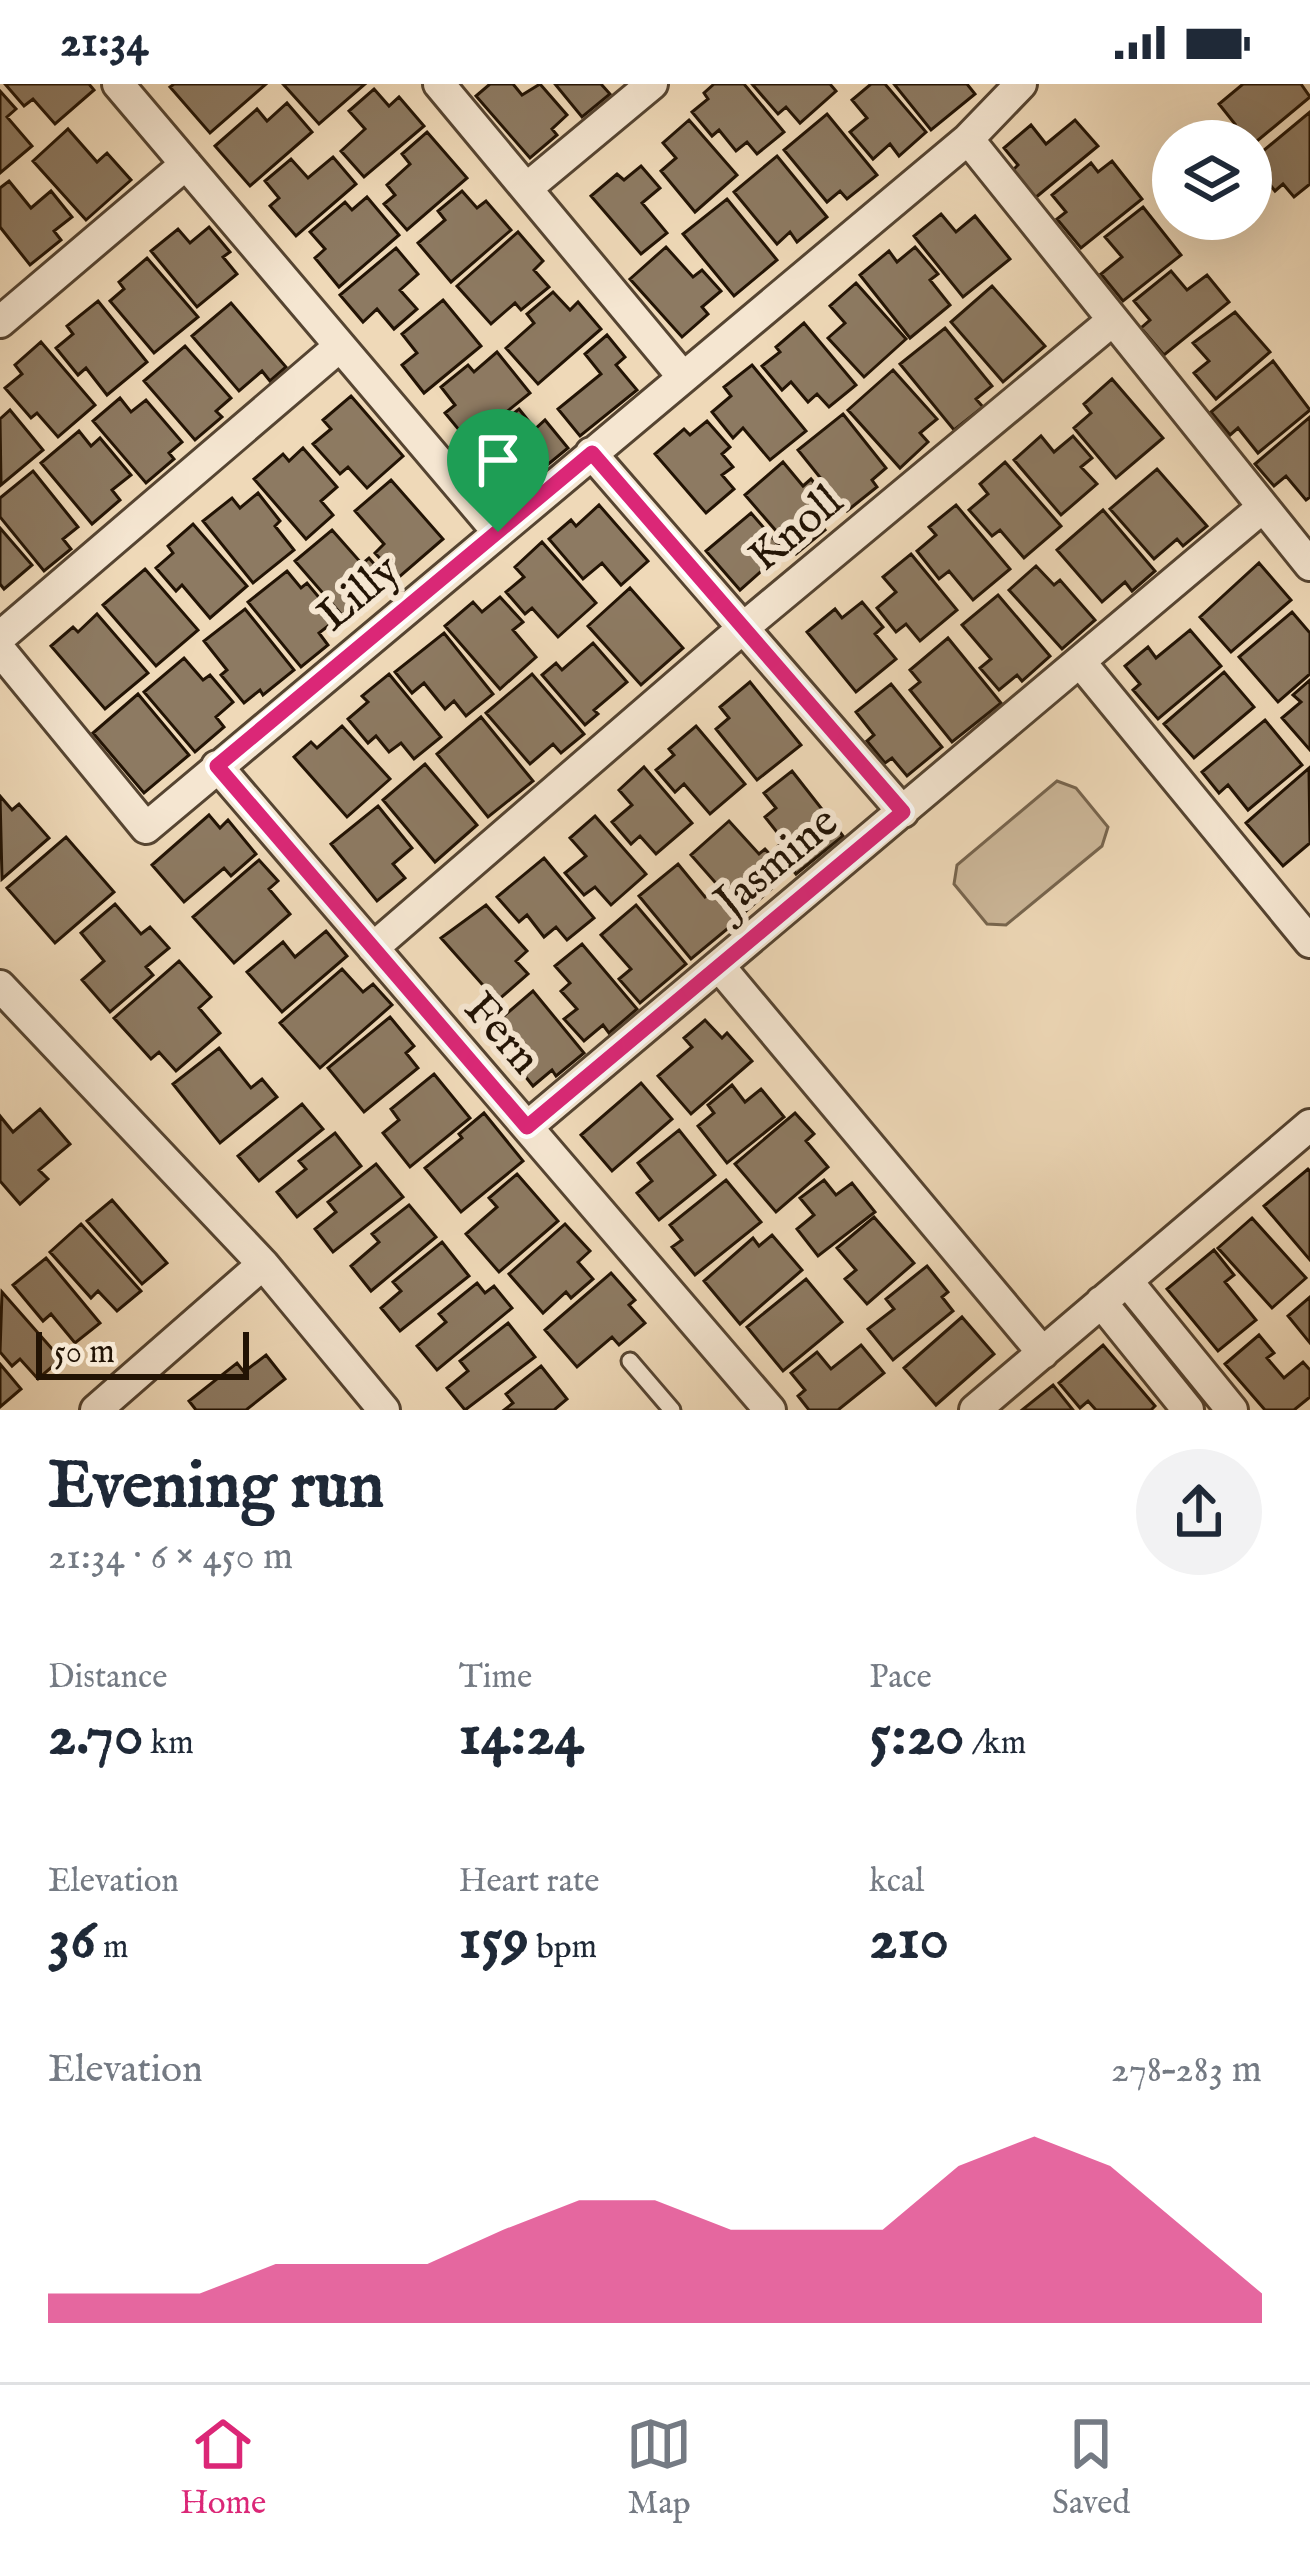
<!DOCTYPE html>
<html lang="en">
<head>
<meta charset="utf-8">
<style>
  :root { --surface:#fff; --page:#f2f2f3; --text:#1f2937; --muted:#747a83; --line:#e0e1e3; --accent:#db2777 }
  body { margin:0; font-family:"IM FELL English",serif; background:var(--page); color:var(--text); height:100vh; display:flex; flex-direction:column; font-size:45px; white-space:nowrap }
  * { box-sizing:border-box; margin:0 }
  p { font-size:39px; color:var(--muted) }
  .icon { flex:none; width:66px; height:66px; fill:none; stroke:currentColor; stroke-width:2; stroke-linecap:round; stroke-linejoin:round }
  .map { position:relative; height:1326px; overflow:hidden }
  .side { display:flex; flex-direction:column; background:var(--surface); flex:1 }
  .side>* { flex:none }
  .tools { position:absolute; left:1152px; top:36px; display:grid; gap:24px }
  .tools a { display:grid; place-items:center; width:120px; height:120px; border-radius:50%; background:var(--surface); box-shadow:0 12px 48px #0002; font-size:60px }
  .scale { position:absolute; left:36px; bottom:30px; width:213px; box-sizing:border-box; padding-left:12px; border:6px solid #221304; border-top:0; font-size:33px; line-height:42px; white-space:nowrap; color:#221304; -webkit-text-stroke:9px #f5e6d1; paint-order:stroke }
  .pin { position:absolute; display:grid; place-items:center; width:102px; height:102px; color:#fff; margin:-123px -51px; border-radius:50% 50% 50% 0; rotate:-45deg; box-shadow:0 0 12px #0007 }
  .pin .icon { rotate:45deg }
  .round { display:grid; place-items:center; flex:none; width:126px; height:126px; border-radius:63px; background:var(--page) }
  .summary { display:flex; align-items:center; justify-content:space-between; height:204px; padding:0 48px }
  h1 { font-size:66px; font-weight:700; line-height:90px }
  .stats { display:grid; grid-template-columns:repeat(3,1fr); gap:18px; height:204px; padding:12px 48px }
  .stats div { display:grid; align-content:center }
  .stats b { font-size:60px; font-weight:700 }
  .stats small { font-size:33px; font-weight:400 }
  .stats p { font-size:33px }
  .chart { height:336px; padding:24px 48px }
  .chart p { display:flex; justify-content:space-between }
  .chart svg { width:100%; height:216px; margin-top:12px; fill:var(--accent); opacity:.7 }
  .status { display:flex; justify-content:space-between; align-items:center; height:84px; padding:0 60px; background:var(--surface); direction:ltr }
  .status svg { height:33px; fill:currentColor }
  .tab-bar { display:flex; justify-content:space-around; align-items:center; height:168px; border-top:3px solid var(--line); background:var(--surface); font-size:33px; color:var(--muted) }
  .tab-bar a { display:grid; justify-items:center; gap:6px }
  .tab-bar .on { color:var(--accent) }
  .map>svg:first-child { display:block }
  .green { fill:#ccb799; stroke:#77654e; stroke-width:3 }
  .building { fill:#8d7a62; stroke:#221304; stroke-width:3 }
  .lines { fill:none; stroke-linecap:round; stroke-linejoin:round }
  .service-casing { stroke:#554431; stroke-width:21 }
  .minor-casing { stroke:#554431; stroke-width:36 }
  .service { stroke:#f5e6d1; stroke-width:15 }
  .minor { stroke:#f5e6d1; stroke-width:30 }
  .route-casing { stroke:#fff; stroke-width:24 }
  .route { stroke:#db2777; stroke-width:15 }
  .labels { text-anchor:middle; stroke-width:12; stroke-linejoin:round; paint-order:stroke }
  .street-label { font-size:45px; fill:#221304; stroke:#f5e6d1 }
</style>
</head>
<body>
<div class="status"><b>21:34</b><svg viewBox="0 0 49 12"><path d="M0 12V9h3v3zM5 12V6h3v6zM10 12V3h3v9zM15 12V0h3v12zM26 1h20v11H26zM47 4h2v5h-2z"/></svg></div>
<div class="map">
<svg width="1310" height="1326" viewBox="0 0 1310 1326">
  <rect width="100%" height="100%" fill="#efd9b8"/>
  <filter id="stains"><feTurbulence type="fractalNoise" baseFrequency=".00167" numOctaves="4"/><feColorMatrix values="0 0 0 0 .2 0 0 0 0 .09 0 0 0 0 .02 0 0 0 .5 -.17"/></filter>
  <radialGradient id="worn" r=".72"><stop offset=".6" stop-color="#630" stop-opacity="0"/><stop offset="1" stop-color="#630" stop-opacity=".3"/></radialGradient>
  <!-- green -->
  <path class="green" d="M1057,697L1076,704L1108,743L1102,762L1006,841L987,840L954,800L957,781Z"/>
  <!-- building -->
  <path class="building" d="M5,0H89L94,6L55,40L33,15L24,22Z
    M174,0H266L210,49L170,3Z
    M283,0H365L319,40Z
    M490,0H513L522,11L540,0L567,31L552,45L557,51L530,74L476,12Z
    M555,0H601L610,10L582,33Z
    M714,0H744L784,48L757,70L747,58L736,67L719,46L712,52L692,28L708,15L704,9Z
    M752,0H830L836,7L800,39L786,23L778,30Z
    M871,0H885L926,48L899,72L890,60L873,75L850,48L867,34L852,16Z
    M894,0H967L975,10L931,46Z
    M1243,0H1301L1310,13L1251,62V57H1235L1227,47L1235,40L1219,20Z
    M374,5L389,22L399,13L424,42L364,93L341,67L365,45L349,27Z
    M0,7L16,25L7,33L32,62L0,89Z
    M287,19L312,48L250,102L215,62L257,25L267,37Z
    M1310,28V100L1294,113L1283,100L1275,107L1251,77Z
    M827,30L877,91L847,115L840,107L827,118L784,66Z
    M689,36L737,91L695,128L661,87L676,74L663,59Z
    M1075,36L1098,62L1035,114L1013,86L1018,81L1004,64L1031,41L1046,60Z
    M68,45L97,78L107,69L131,96L86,136L33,77Z
    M427,48L467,94L407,146L384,120L395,111L387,101L410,80L402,70Z
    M777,72L827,133L797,158L790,148L777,160L734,108Z
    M333,73L356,100L296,152L270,122L279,114L265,97L291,75L308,94Z
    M1112,77L1142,115L1081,164L1057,135L1066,128L1052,111L1091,79L1098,88Z
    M641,82L660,104L642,119L667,149L641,170L591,112L617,90L624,96Z
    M9,97L31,124L51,107L72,133L54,147L61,156L30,181L0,143V104Z
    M462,107L477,124L486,117L511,146L451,198L418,159L445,136L438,127Z
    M367,113L399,151L339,203L315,174L325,165L310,148L345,118L352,126Z
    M727,115L777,176L734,212L683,150Z
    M1143,123L1181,171L1123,217L1101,190L1122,173L1105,153Z
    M941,130L956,148L975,132L1010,175L963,213L914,152Z
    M209,143L230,168L223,173L237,190L197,223L151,167L178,145L190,159Z
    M518,148L543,177L534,186L549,203L521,226L515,219L491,240L457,202Z
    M666,163L693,193L702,186L721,207L702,223L708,230L682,253L630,195Z
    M915,163L938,190L930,196L950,221L910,254L860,191L889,167L897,178Z
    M396,164L418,190L400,206L417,225L394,245L377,225L363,238L340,211Z
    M147,174L198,233L154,269L110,217L124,205L119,198Z
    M1171,187L1187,206L1207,191L1229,218L1164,271L1141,244L1150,236L1134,217Z
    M856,199L906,255L864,293L828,254L845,239L830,222Z
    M992,202L1045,262L1003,298L951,238Z
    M553,208L570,226L578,218L601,245L538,300L506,264L534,239L527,230Z
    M443,216L481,262L424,309L402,281L417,269L402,250Z
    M98,217L147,278L107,311L86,284L78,291L56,264L73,250L67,242Z
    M231,219L286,283L270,297L262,287L239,307L192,252Z
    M1235,228L1270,268L1216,315L1194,289L1209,277L1193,259Z
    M804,239L856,301L829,323L817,310L808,318L791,298L782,306L762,282L780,268L776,263Z
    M945,244L992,302L976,315L983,323L954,346L900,280Z
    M607,251L625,273L616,281L637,306L580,352L558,325L601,290L585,270Z
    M41,258L95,321L58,353L37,329L31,334L5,304L22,290L15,281Z
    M185,262L231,314L216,327L222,333L195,356L144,297Z
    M497,268L530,309L469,358L445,329L455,321L441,303L468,281L474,288Z
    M1273,277L1310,326L1258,369L1238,344L1230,351L1211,328Z
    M752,281L806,347L770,376L743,344L733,354L712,328L731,312L724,303Z
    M893,286L937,335L920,349L928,358L900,384L848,326Z
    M1112,295L1163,354L1116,394L1074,344L1091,329L1084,320Z
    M351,312L403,372L367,404L348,383L340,390L313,360L331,345L323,336Z
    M120,314L131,328L146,316L182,358L169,369L174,375L146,399L93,337Z
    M519,325L535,345L545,336L568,364L513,409L490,382L503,372L486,352Z
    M10,326L43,366L1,401L0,335Z
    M843,330L886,384L872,396L877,403L847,427L798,366Z
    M1310,333V413L1306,416L1286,392L1274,402L1255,380Z
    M707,337L730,363L722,370L733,383L722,391L734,405L706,429L655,370L684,345L690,351Z
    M79,347L91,362L100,354L131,391L112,406L120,416L92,440L41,379Z
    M1041,352L1054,368L1073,352L1092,374L1081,383L1097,400L1061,431L1014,376Z
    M303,364L337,403L321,417L333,431L306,455L254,395L283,370L289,377Z
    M783,378L803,402L811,395L834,422L817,436L825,446L796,470L745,411Z
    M1005,378L1061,442L1024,474L1000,446L992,452L969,426L988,410L980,400Z
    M1157,385L1207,442L1183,462L1177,455L1154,475L1110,425Z
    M33,387L78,443L63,455L71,465L44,487L0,433V414Z
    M391,396L443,455L398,494L375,469L384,460L355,427Z
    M258,409L280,437L275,442L294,466L253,499L203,437L232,414L240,424Z
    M599,421L648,477L621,501L602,479L583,495L549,455L571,436L576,442Z
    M956,421L1010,485L973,516L949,487L939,495L917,467L936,451L929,443Z
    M1103,426L1155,487L1132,507L1125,498L1102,518L1057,466Z
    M751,429L784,467L740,506L706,467Z
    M193,440L247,502L210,534L182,501L176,507L156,484L173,469L168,462Z
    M0,444L32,481L4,505L0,500Z
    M332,446L362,480L369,474L391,499L347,537L295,477Z
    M542,458L596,519L558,553L532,524L525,530L506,508L524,493L515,483Z
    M911,470L957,526L920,557L906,540L896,548L877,524L896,508L883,493Z
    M1259,479L1291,516L1231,568L1200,533Z
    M1036,482L1054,501L1060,496L1095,536L1062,565L1009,506Z
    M145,485L198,546L156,582L103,521Z
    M287,487L301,504L307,499L337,535L319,549L328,561L301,583L248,518Z
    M630,504L683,564L641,601L588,542Z
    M998,511L1050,572L1022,597L1017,591L999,606L980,584L991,575L962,541Z
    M500,513L523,538L513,546L536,573L500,605L445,542L473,518L482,528Z
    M862,518L883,543L875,550L896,575L856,608L807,548L835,525L842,534Z
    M245,525L294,586L263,611L260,606L244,619L221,591L227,586L204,557Z
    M1292,528L1310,549V590L1278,618L1239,573Z
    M97,530L148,589L105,625L51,562L73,543L78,548Z
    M1190,546L1221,582L1158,635L1133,606L1140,600L1125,582L1148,563L1156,574Z
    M444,549L493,610L466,632L454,617L445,625L424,599L412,609L395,588Z
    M948,554L1001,619L952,658L910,606L920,598L910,586Z
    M593,559L627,598L594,626L598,630L585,641L542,591L556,579L562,586Z
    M184,574L203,596L210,591L233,618L216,633L224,643L195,668L144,608Z
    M1224,588L1254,623L1194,674L1164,640Z
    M389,590L441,653L414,675L401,659L389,668L376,652L368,659L348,635L368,618L362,612Z
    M532,590L584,650L561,669L553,660L530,680L486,629Z
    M1310,596V666L1282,634L1301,618L1293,611Z
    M750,598L801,661L757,696L716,645L729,634L720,623Z
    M891,600L942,663L907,692L892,674L885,679L867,657L874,651L856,628Z
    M138,610L189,671L144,709L93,649Z
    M481,633L533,697L488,733L437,670Z
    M1265,636L1302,681L1248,726L1228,701L1219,709L1202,688Z
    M342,642L390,695L347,733L294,673L311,658L317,664Z
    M696,642L745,700L710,730L684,700L675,708L656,686L674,671L669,665Z
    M425,680L477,741L435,778L383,716Z
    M644,683L692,739L656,770L640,752L631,760L612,738L632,721L619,706Z
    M1309,684L1310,759L1283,782L1246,739Z
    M792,687L843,752L796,790L776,764L784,757L765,733L776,724L764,709Z
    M0,712L12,726L19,720L49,754L2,795Z
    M378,722L412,764L393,780L405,794L377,817L331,760Z
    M209,731L220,744L228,736L256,770L231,792L224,784L184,818L152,781Z
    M595,732L646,790L611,821L595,803L584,811L565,789L586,772L570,754Z
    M729,737L759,770L765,765L788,790L743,830L691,771Z
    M66,753L114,808L55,859L7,804Z
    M544,774L594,834L567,856L556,843L544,853L527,831L519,838L497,813Z
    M259,776L278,797L269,805L290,830L234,879L193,833Z
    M678,780L705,813L713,807L738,836L691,875L639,812Z
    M115,820L141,850L150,843L169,864L146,883L153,891L110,928L82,896L104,877L81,849Z
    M486,821L527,867L516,877L528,890L497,917L441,854Z
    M636,821L686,880L640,919L619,895L631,885L601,851Z
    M326,847L347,872L282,928L247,888L283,858L295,873Z
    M582,860L637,925L609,949L603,941L584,957L564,935L577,925L561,907L570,899L555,882Z
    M179,877L211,913L199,924L220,949L176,987L159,968L151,975L114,934Z
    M342,885L363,908L373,900L392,921L320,984L280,939Z
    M533,907L584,969L556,992L552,986L533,1002L509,972L519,963L498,937Z
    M390,933L414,962L406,969L418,984L364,1028L328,984Z
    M705,936L722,954L727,949L752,977L691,1030L658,992L692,963L684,954Z
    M219,964L251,1004L262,995L277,1013L220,1059L173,1000Z
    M434,990L470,1034L410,1083L383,1049L399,1036L391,1025Z
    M641,999L672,1035L612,1087L581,1051Z
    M732,1001L745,1018L761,1005L784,1033L727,1079L698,1042L714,1029L708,1021Z
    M302,1020L323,1045L259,1097L238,1072Z
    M40,1025L70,1060L39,1086L48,1095L20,1120L0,1097V1032L13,1048Z
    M484,1029L523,1077L461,1128L425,1084L462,1054L459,1050Z
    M795,1029L814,1050L806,1057L828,1083L776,1128L735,1080Z
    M679,1046L715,1091L659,1136L637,1109L652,1097L638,1079Z
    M335,1049L361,1082L297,1133L277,1108L306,1085L299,1077Z
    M376,1080L403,1113L333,1168L315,1145L336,1128L328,1118Z
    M1308,1085L1310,1087V1176L1264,1122Z
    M517,1090L558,1137L499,1188L466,1150L497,1123L489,1114Z
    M726,1096L761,1138L695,1191L672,1163L682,1156L670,1141Z
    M824,1096L836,1111L852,1099L875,1128L818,1172L797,1145L814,1131L800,1114Z
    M112,1116L167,1179L142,1200L87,1137Z
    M409,1121L436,1153L371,1207L351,1182L379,1158L372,1150Z
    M874,1133L914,1179L867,1220L845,1195L856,1186L837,1164Z
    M1252,1134L1306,1194L1272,1224L1218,1164Z
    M81,1140L141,1207L117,1227L98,1207L91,1214L50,1168Z
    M565,1140L590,1167L578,1178L593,1195L571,1214L566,1208L543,1229L509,1190Z
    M772,1151L802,1186L740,1240L704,1197L753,1154L759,1162Z
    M442,1158L469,1192L400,1247L381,1224L401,1207L393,1198Z
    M1214,1166L1234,1191L1225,1198L1256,1236L1218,1267L1167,1205Z
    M46,1174L100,1239L75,1259L51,1230L43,1237L13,1201Z
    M927,1182L948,1208L942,1213L953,1227L893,1276L868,1245L894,1225L886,1215Z
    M611,1189L635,1216L629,1221L645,1239L619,1261L612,1253L577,1283L545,1246Z
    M806,1195L842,1238L783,1287L747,1243Z
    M477,1199L485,1209L494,1202L512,1224L437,1286L417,1262L446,1238L439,1230Z
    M2,1208L61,1275L38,1295L20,1275L12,1282L0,1268Z
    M1310,1213V1259L1288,1232Z
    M962,1233L994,1270L936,1321L904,1284Z
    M508,1239L535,1273L465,1326L447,1304L468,1287L460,1277Z
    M1259,1251L1274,1269L1267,1274L1284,1294L1303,1278L1310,1286V1313L1294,1326H1265L1225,1280Z
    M861,1261L884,1289L838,1326H809L798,1312L805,1306L791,1289L817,1268L831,1285Z
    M1103,1261L1155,1322L1151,1326H1096L1088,1317L1080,1324L1059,1299Z
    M266,1271L285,1295L246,1326H196L189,1317L237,1279L244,1288Z
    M0,1280L21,1305L0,1323Z
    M541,1282L567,1315L554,1326H504L513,1319L506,1310Z
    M1053,1301L1073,1326H1022Z"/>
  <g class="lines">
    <!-- service casing -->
    <g class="service-casing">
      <path id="service" d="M630,1277L672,1326"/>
    </g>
    <!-- minor casing -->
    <g class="minor-casing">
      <path id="minor" d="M118,0L498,448
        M439,0L683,293
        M1021,0L968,55L1310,481
        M527,104L652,0
        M0,238L186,80
        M591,369L903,728
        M0,553L340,262
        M0,566L146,744L968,55
        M1081,579L1310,858
        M217,682L770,1326
        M373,864L743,544L1113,236
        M719,882L1043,1269
        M0,902L263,1180L384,1326
        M527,1043L1263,423
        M1127,1197L1232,1326
        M1101,1218L1188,1326
        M96,1326L263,1180
        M975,1326L1310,1041"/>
    </g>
    <!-- service -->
    <use href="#service" class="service"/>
    <!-- minor -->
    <use href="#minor" class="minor"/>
  </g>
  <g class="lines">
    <!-- route casing -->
    <g class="route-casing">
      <path id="route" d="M592,369L903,728L527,1043L217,682Z"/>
    </g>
    <!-- route -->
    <use href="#route" class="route"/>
  </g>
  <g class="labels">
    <!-- street labels -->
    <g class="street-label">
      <text transform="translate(794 443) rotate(-40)" y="16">Knoll</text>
      <text transform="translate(357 507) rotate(-40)" y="16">Lilly</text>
      <text transform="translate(775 776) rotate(-40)" y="16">Jasmine</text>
      <text transform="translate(504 948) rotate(49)" y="16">Fern</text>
    </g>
  </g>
  <rect width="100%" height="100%" filter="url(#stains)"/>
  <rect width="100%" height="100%" fill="url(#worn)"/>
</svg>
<div class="tools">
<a><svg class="icon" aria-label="layers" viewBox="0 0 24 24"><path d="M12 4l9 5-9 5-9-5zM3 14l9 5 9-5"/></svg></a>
</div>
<div class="scale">50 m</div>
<div class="pin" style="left:498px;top:448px;background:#1e9e55"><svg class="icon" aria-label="arrive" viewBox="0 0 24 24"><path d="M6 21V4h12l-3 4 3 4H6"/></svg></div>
</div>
<section class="side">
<div class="summary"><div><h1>Evening run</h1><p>21:34 · 6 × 450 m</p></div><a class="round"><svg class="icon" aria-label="share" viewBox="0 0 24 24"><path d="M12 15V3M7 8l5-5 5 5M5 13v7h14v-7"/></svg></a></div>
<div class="stats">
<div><p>Distance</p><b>2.70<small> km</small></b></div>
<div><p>Time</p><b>14:24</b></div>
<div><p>Pace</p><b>5:20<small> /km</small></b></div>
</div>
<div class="stats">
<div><p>Elevation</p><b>36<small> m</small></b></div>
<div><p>Heart rate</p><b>159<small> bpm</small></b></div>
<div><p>kcal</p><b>210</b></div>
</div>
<div class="chart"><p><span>Elevation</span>278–283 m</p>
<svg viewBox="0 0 160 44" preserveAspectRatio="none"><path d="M0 44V38L10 38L20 38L30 32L40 32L50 32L60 25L70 19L80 19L90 25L100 25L110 25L120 12L130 6L140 12L150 25L160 38V44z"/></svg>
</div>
</section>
<nav class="tab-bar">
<a class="on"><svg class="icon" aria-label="home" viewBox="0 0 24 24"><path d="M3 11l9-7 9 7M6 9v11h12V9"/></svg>Home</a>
<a><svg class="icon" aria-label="map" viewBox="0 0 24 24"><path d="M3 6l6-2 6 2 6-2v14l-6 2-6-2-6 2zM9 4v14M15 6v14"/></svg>Map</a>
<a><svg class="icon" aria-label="saved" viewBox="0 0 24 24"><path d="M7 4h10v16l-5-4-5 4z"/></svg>Saved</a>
</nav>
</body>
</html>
